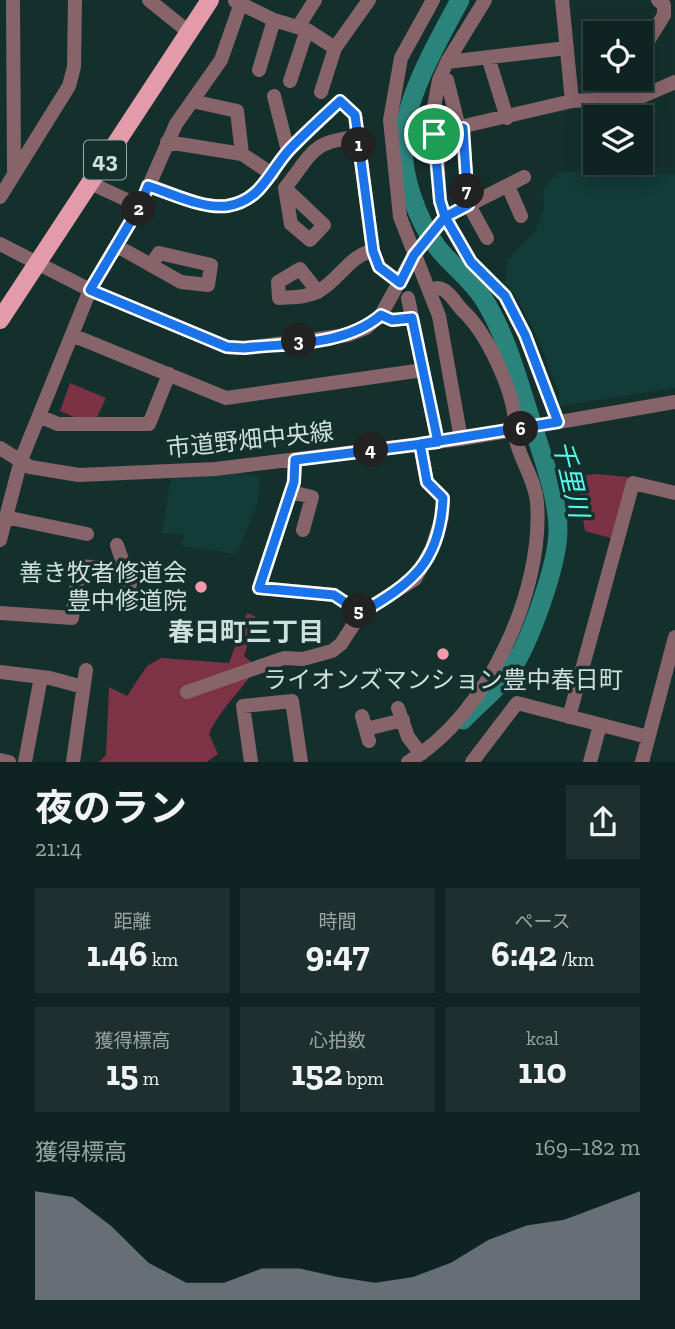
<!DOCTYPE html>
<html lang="ja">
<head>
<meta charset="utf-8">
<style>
  :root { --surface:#0f2422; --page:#1d302f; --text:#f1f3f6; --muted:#9ba4a5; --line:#2f4140; --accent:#8c9099 }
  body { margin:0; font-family:"Zilla Slab","Noto Sans JP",serif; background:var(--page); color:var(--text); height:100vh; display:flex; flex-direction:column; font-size:26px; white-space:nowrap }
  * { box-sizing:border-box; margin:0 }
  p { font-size:23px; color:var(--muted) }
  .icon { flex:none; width:38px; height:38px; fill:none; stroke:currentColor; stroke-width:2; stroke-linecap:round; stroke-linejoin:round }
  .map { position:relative; height:762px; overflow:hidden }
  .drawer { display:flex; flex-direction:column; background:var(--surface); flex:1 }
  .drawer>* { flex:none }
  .buttons { position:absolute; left:583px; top:21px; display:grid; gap:14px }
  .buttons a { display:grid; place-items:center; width:70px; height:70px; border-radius:0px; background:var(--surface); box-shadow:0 4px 18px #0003,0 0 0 2px var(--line); font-size:35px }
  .pin { position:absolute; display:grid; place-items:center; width:60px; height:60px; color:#fff; margin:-30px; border:4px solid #fff; border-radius:50%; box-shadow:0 2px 7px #0007 }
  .km { position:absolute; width:35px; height:35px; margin:-18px; border-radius:50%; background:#222; color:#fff; font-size:19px; line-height:35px; text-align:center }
  .round { display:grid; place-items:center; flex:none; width:74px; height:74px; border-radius:0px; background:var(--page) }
  .overview { display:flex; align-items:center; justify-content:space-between; height:119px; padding:0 35px }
  h1 { font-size:38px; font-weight:700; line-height:52px }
  .stats { display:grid; grid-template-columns:repeat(3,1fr); gap:10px; height:119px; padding:7px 35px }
  .stats div { display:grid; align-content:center; border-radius:0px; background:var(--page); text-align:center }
  .stats b { font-size:35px; font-weight:700 }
  .stats small { font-size:19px; font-weight:400 }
  .stats p { font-size:19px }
  .chart { height:196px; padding:14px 35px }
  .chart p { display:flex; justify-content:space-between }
  .chart svg { width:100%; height:126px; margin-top:7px; fill:var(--accent); opacity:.7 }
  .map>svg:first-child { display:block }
  .built { fill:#133b37 }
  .green { fill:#7a3244 }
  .forest { fill:#7d3246 }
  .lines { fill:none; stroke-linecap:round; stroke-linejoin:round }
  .river { stroke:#2a847c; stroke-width:19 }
  .minor { stroke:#87646a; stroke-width:14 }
  .major { stroke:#e49ba9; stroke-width:18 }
  .route-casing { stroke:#fff; stroke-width:14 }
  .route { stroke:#1a73e8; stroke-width:9 }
  .poi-dot { fill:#f39aac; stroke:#14302d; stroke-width:2.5 }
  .labels { text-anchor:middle; stroke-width:7; stroke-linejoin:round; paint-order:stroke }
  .shield { fill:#14302d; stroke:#97aaa8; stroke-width:2 }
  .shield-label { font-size:23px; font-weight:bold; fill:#cfdfdd }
  .street-label { font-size:24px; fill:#cfdfdd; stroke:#14302d }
  .poi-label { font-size:24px; fill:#cfdfdd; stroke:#14302d; text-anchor:end }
  .water-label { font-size:26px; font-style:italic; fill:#58fbed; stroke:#14302d }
  .neighbourhood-label { font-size:26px; font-weight:bold; fill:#cfdfdd; stroke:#14302d }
</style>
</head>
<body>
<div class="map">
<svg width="675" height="762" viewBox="0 0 675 762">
  <rect width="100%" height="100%" fill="#14302d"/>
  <!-- built -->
  <path class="built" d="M562,172L675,174V388L560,406L559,393L537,336L514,293L505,286L508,259L534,233L544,209L543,190L552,178Z
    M236,472L260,477L258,502L237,554L182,546L184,535L162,533L171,477Z"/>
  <!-- green -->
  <path class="green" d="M70,383L106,398L97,417L81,420L60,411Z
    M596,474L628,477L611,538L585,531L576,476Z"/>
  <!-- forest -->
  <path class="forest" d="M247,613L256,617L244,656L257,667C243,688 218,712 209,734L218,754L207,762H99L106,755L109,687L127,696L147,666L161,658L229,663Z"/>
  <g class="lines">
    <!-- river -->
    <path class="river" d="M460,0C439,39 405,97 403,142C402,177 417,219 437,247C451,265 471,279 483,298C506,334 517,377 530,417C540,450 558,495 558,530C558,564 530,642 511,670C499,688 478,704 463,720"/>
    <!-- minor -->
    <path class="minor" d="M13,0L14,170
      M149,0L190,33
      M433,0L401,58L390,120L400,217L439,316L461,439
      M485,0L447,62L439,80L434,107L440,201L445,217L471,262L505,296L525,335L558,422
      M562,0L572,101
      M235,1L274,20L307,30L335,48
      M298,27L315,0
      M640,54L664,15V5L658,0
      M488,57L507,118
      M447,62L567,48
      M259,70L274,20
      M447,80L458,124L462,128L469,205L487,238
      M290,81L307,30
      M321,92L335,48L369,0
      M274,96L288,151
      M192,101L237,111L242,154
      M613,101L626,79
      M434,133L572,101L638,98L675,82
      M167,142L242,154L272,174
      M90,183L140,206
      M148,185C171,193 202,209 227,206C261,201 269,172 289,150C305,133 323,117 340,101L355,115L373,251L379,267L400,283
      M508,186L521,216
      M285,188L291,224L310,240L324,225L285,188C313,153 311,141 358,137
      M0,197L69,86L74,67L75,0
      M0,244L90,290L227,347L244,348L348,335L366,328L381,315L414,255L445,217L524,177
      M117,246L181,282L208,285L211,265L159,253L151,265
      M318,292L300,269L278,282L279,298C291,297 305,298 317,292C338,282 349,255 373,251
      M408,298L438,442
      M381,315L392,320L412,318
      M72,335L226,398L423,370
      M39,416L58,424H149L169,374
      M0,448L30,467L79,475L215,469L461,439L675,402
      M295,460L294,482L259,588L334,595L361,613
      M291,492L312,497L303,530
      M5,517L87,534
      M0,540L21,460L90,290L140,206L176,124L221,60L241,3
      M117,545L130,584L123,607
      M0,613L72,618L79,566L126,570
      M0,672L50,678L83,687
      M187,692L284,658L303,659L332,651L341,644L361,613L415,579L432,548L442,517L443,498L427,482L420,444
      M398,708L408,737L421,754
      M362,716L369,741
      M569,717L633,483L675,493
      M366,729L403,720
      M0,760L9,762
      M25,762L41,677
      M73,762L86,670
      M251,762L243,706L292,701L301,762
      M408,762C487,716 544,591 537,502C535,478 519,459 515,436C514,431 516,426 515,420C512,388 487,333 463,311C456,304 447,287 437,288
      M472,762L517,703L648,737
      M590,762L600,725
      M642,762L675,637"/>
    <!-- major -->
    <path class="major" d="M0,320L210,0"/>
  </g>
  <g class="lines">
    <!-- route casing -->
    <g class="route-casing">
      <path id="route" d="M434,134L440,201L445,217L414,255L400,283L379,267L373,251L355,115L340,101C323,117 305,133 289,150C269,172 261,201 227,206C202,209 171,193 148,186L140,206L90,290L227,347L244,348C289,343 345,346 381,315L392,320L412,318L438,442L295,460L294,482L259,588L334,595L361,613C412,583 440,563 443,498L427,482L420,444L558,422L525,335L505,296L471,262L445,217L468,205L463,128L434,134"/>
    </g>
    <!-- route -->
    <use href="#route" class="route"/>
  </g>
  <!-- markers -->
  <g class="poi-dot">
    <circle cx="201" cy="587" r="7"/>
    <circle cx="443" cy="654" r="7"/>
  </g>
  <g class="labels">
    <!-- shield labels -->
    <rect class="shield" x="84" y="140.5" width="42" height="39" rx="5"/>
    <g class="shield-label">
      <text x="105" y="168">43</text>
    </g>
    <!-- street labels -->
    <g class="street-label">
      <text transform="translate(250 440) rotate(-6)" y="8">市道野畑中央線</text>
    </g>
    <!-- poi labels -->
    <g class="poi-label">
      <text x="187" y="581">善き牧者修道会<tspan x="187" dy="28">豊中修道院</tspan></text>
      <text x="443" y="688" text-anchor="middle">ライオンズマンション豊中春日町</text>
    </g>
    <!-- water labels -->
    <g class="water-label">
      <text transform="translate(571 479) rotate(77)" y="9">千里川</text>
    </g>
    <!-- neighbourhood labels -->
    <g class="neighbourhood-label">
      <text x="246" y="641">春日町三丁目</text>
    </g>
  </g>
</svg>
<div class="buttons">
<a><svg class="icon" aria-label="locate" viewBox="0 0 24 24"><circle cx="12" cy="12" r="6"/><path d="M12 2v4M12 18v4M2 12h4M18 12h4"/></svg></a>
<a><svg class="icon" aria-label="layers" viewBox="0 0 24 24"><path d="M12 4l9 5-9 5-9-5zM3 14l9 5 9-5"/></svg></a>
</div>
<div class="pin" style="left:434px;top:134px;background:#1e9e55"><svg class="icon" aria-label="arrive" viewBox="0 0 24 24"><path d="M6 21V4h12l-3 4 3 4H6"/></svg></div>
<b class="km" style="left:359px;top:145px">1</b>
<b class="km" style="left:139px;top:209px">2</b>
<b class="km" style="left:299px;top:341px">3</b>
<b class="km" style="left:371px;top:450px">4</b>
<b class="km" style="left:359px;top:611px">5</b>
<b class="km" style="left:521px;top:429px">6</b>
<b class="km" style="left:467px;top:191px">7</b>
</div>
<section class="drawer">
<div class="overview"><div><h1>夜のラン</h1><p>21:14</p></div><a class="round"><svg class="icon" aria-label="share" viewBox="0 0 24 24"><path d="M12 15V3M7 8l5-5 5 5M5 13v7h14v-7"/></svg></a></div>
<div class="stats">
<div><p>距離</p><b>1.46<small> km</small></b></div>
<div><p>時間</p><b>9:47</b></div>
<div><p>ペース</p><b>6:42<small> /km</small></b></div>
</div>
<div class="stats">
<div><p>獲得標高</p><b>15<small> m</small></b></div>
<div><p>心拍数</p><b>152<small> bpm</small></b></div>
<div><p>kcal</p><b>110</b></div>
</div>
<div class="chart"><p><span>獲得標高</span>169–182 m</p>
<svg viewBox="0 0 160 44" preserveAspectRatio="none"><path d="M0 44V6L10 8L20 18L30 31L40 38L50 38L60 33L70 33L80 36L90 38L100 36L110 31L120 23L130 18L140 16L150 11L160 6V44z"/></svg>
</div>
</section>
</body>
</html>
